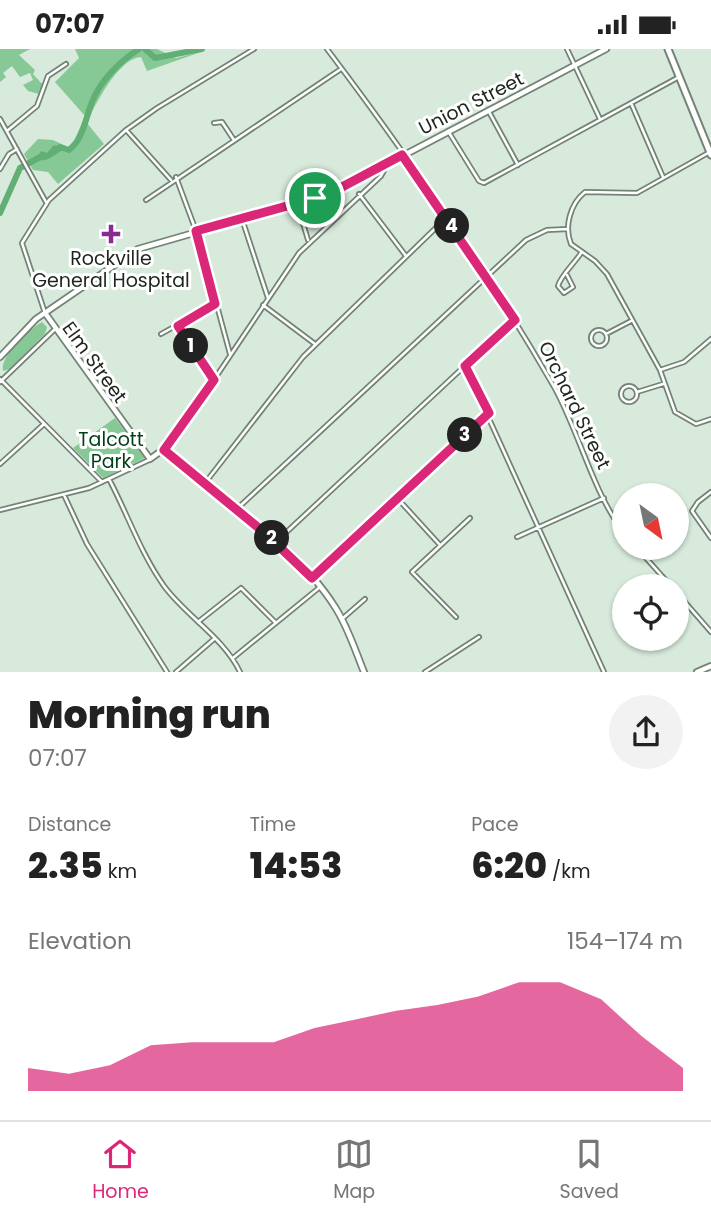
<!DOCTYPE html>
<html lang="en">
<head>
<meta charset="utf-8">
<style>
  :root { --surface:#fff; --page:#f2f2f2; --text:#222; --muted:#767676; --line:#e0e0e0; --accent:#db2777 }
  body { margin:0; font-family:Poppins,sans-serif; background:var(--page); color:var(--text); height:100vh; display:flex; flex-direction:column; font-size:26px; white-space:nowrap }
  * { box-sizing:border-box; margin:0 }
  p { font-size:23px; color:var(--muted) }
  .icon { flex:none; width:38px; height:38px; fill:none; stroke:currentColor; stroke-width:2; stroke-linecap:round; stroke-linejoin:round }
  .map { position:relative; height:623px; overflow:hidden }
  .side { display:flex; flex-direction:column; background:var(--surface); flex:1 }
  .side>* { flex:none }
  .needle { width:46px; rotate:147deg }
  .tools { position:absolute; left:612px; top:434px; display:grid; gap:14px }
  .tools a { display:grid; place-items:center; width:77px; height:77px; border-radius:50%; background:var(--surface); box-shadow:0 2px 5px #0004; font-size:35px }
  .pin { position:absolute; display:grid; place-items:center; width:60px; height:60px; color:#fff; margin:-30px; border:4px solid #fff; border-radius:50%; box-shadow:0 2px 7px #0007 }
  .km { position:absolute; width:35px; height:35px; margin:-18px; border-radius:50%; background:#222; color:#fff; font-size:19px; line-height:35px; text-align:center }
  .round { display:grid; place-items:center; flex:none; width:74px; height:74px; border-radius:37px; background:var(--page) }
  .overview { display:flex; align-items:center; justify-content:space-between; height:119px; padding:0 28px }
  h1 { font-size:38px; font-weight:800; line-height:52px }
  .stats { display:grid; grid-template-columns:repeat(3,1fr); gap:10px; height:119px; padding:7px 28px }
  .stats div { display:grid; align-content:center }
  .stats b { font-size:35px; font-weight:800 }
  .stats small { font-size:19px; font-weight:400 }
  .stats p { font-size:19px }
  .chart { height:196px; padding:14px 28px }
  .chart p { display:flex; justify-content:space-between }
  .chart svg { width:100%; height:126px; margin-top:7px; fill:var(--accent); opacity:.7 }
  .status { display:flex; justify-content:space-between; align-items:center; height:49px; padding:0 35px; background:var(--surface); direction:ltr }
  .status svg { height:19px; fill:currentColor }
  .tab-bar { display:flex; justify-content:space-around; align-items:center; height:98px; border-top:2px solid var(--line); background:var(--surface); font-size:19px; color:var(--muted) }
  .tab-bar a { display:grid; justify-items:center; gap:4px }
  .tab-bar .selected { color:var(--accent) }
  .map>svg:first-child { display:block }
  .green { fill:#87c996 }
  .water { fill:#61af75 }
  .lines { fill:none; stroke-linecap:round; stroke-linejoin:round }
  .river { stroke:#61af75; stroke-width:6 }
  .street-casing { stroke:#738376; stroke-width:6 }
  .secondary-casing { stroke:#738376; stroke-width:8 }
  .primary-casing { stroke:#738376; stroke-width:9 }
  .street { stroke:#fff; stroke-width:2.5 }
  .secondary { stroke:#fff; stroke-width:4.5 }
  .primary { stroke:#fff; stroke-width:5 }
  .route-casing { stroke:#fff; stroke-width:14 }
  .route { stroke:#db2777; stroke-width:9 }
  .poi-dot { fill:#8a2992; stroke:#fff; stroke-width:2.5 }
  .labels { text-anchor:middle; stroke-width:6; stroke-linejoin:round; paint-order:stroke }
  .street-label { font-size:19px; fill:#1e251f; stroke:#fff }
  .poi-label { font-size:19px; fill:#1e251f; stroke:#fff }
  .park-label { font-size:19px; fill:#003e18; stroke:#fff }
</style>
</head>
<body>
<div class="status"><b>07:07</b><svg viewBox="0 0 49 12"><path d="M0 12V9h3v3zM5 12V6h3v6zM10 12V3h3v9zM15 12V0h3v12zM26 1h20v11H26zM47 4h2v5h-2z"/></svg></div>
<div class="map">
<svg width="711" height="623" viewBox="0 0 711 623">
  <rect width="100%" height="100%" fill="#d7eadb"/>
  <!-- green -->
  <path class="green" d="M0,0H30L19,6L35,21L33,25L43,36L39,45L28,42L23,36L33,31L30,24L20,28L12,17L3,24L6,28L0,33Z
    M75,0H157L176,9L201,3L147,22L141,8C119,9 95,55 87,74L104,95L58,135L48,123L33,121L24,105L38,90L53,91L68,98L74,92L85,67L55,33L79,9Z
    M42,273L47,278L45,285L10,320L3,322C0,306 29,280 42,273Z
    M115,369L145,409L103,429L73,399Z"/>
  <!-- water -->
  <path class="water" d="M54,96L63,101C54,105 47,115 36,110L41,102L47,104Z"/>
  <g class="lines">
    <!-- river -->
    <path class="river" d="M145,0L155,9L202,0
      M52,104L60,98L69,101C84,89 85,70 92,53C100,32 120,12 139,0
      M0,164L20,119L42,107"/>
    <!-- street casing -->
    <g class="street-casing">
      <path id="street" d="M327,0C408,107 486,220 553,336C578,379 595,450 625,484
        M567,0L600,70
        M631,54L663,128
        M488,61L518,116
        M0,70L46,153
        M214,74L222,73L234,91
        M7,82L37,57L48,27L66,15
        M127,82L171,131
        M448,82L479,132L484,134L679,28
        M708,104L637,144L585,143C570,155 564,178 571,195L595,212L607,225L660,321L675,363L696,375L711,370
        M0,120L9,105L17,100
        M176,128L199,190L230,305
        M359,145L406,207
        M146,151L341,20
        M297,154L308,191
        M242,170L268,249
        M567,226L573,238L564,244L558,237C561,226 574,215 581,204
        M263,256L315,295
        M45,264L22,194L49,151L126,81L157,59L254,0
        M179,277L213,330
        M591 289a8 8 0 1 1 16 0a8 8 0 1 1-16 0Z
        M161,285L215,255
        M606,285L631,272
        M465,317L604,623
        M660,321L684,313L711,290
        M0,330L102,433
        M0,333L55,280
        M621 345a8 8 0 1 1 16 0a8 8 0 1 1-16 0Z
        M637,343L663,335
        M164,400L185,374L299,204L381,127L387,116
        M0,415L44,375
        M109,430C128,466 140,503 164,537C186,567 224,589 240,623
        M205,434L303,308L446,169
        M711,443L698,453L692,462L711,489
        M64,446L87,495L167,623
        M398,450L440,496
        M239,458L526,191L547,181L568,180
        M0,461L89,439L149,411
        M517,488L604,449
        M278,491L514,271
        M637,499L671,537
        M312,529L489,364
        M677,544L711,583
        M456,568L412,523L470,469
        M342,570L365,550
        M198,573L241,539L275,573
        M233,609L320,538
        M176,623L214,590
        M425,623L479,588"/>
    </g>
    <!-- secondary casing -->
    <g class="secondary-casing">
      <path id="secondary" d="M45,264L150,410L164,400C219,447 297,497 335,558C348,578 355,601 364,623
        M0,308L36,270L138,200L330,145L606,0
        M697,623L711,617"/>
    </g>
    <!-- primary casing -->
    <g class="primary-casing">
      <path id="primary" d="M668,0L711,106"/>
    </g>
    <!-- street -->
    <use href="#street" class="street"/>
    <!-- secondary -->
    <use href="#secondary" class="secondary"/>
    <!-- primary -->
    <use href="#primary" class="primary"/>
  </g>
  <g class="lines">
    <!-- route casing -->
    <g class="route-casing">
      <path id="route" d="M402,106L515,271L465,317L489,364L312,529L266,485L164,401L214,331L178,277L215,255L196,182L327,146Z"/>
    </g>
    <!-- route -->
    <use href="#route" class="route"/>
  </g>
  <!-- markers -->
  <path class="poi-dot" d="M107.5 174.5h7v7h7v7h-7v7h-7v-7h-7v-7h7z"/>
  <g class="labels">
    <!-- street labels -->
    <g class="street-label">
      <text transform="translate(471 54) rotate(-27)" y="7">Union Street</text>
      <text transform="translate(95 313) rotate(54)" y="7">Elm Street</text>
      <text transform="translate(575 356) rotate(64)" y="7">Orchard Street</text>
    </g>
    <!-- poi labels -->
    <g class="poi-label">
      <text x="111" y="216">Rockville<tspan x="111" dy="22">General Hospital</tspan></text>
    </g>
    <!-- park labels -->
    <g class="park-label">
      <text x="111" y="397">Talcott<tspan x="111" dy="22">Park</tspan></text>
    </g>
  </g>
</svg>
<div class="tools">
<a><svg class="needle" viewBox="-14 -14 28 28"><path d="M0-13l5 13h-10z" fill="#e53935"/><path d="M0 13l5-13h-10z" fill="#767676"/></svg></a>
<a><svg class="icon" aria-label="locate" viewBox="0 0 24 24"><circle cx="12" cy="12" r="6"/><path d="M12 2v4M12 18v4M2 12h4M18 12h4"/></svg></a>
</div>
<div class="pin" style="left:315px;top:149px;background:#1e9e55"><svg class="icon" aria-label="arrive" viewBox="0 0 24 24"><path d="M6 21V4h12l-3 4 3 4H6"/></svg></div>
<b class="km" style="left:191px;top:297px">1</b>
<b class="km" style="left:272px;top:489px">2</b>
<b class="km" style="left:465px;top:386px">3</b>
<b class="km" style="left:452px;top:177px">4</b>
</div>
<section class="side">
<div class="overview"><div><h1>Morning run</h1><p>07:07</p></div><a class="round"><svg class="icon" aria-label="share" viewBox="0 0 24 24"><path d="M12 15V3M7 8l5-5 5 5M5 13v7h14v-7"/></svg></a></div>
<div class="stats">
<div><p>Distance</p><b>2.35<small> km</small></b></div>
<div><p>Time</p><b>14:53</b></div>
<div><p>Pace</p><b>6:20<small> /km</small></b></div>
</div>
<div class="chart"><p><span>Elevation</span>154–174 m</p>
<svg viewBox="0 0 160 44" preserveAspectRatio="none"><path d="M0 44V36L10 38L20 35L30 28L40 27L50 27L60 27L70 22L80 19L90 16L100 14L110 11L120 6L130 6L140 12L150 25L160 36V44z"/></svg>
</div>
</section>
<nav class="tab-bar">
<a class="selected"><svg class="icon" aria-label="home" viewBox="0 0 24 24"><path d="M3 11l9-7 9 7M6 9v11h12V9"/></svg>Home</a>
<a><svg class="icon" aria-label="map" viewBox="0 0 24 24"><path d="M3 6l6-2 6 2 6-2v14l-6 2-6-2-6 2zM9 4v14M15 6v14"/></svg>Map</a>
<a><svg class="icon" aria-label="saved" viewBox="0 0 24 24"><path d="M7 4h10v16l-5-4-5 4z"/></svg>Saved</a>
</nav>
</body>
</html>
